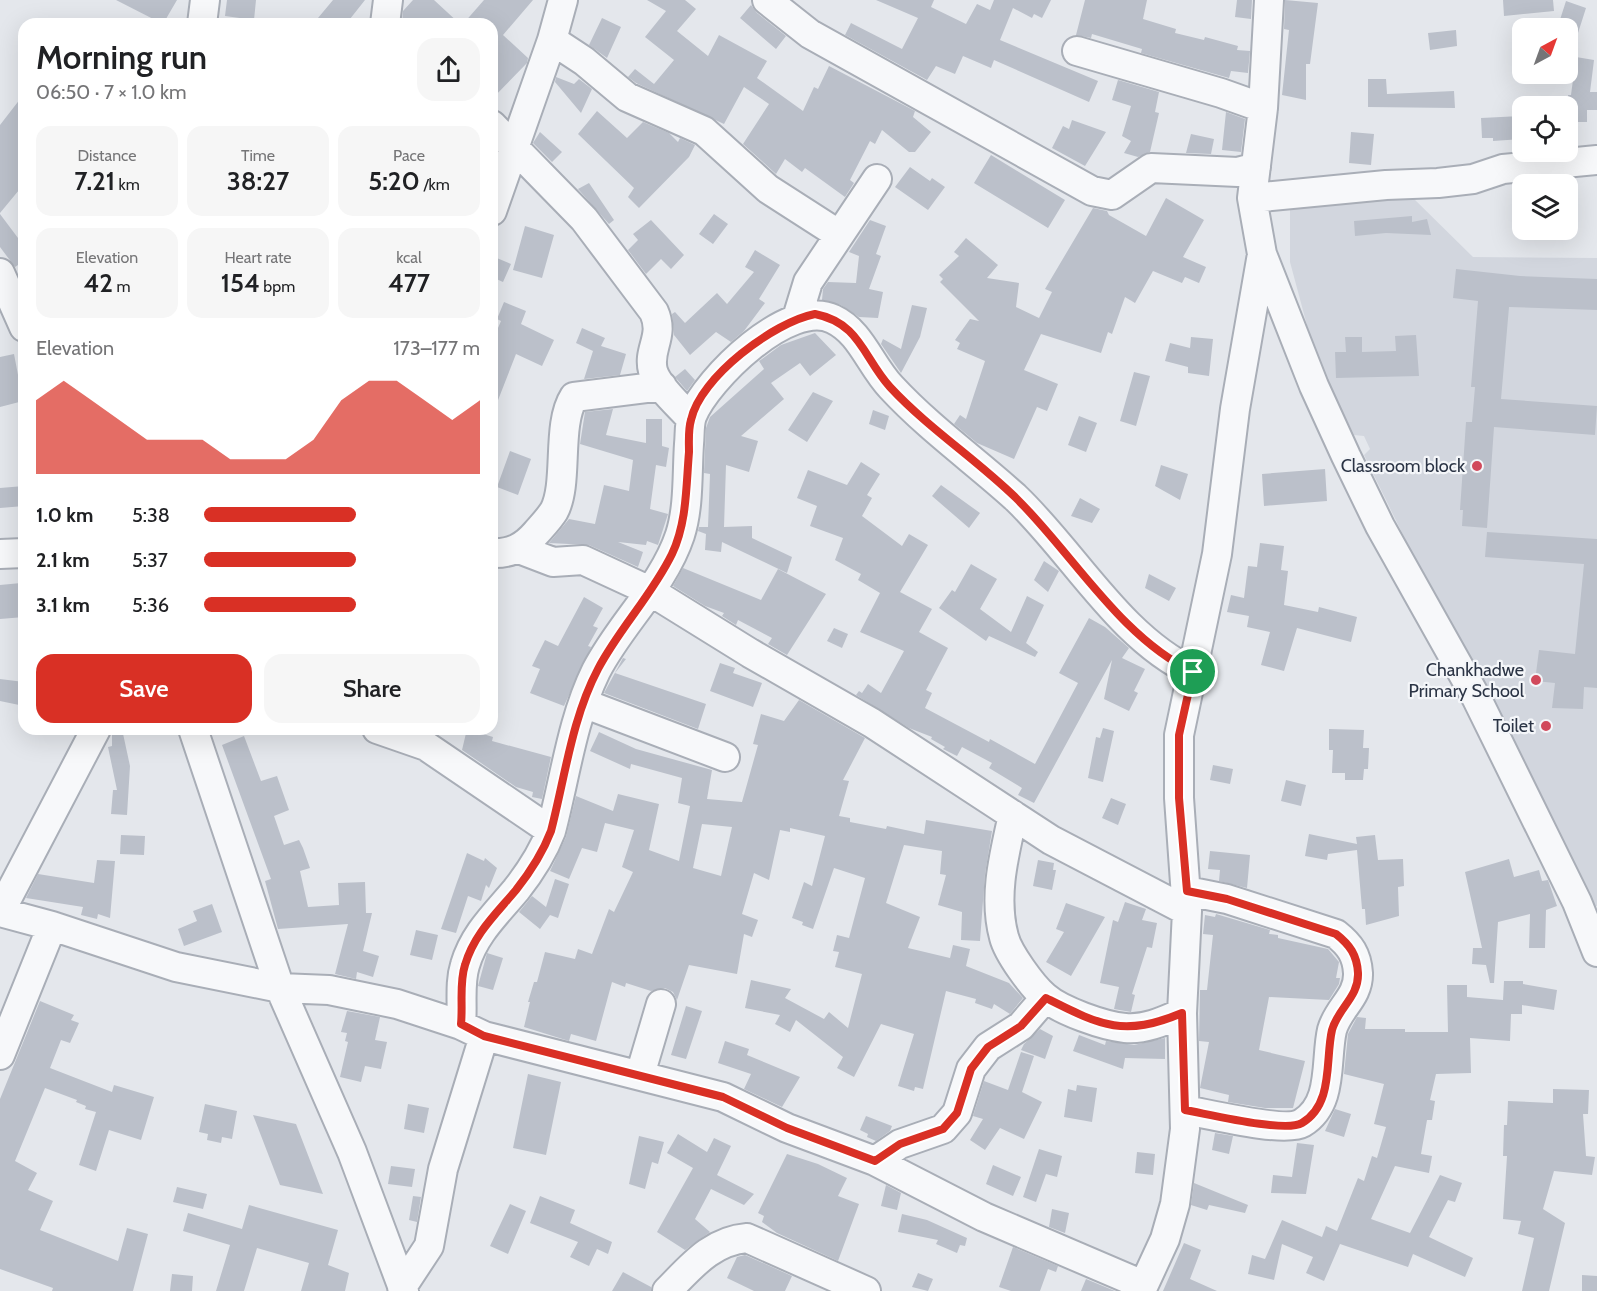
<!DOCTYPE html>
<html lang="en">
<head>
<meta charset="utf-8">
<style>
  :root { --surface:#fff; --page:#f6f6f6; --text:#202124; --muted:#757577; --accent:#d93025 }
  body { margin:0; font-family:Cabin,sans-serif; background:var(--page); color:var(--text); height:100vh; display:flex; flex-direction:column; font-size:22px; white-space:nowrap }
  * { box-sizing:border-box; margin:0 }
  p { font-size:20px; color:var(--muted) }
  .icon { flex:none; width:33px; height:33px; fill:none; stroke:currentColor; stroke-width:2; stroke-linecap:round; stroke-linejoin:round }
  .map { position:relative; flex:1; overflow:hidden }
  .sheet { position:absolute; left:18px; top:18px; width:480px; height:717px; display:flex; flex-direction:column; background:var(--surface); border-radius:18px; box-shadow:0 6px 24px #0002 }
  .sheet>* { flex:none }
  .needle { width:39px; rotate:41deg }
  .tools { position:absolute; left:1512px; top:18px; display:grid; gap:12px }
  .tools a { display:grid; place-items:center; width:66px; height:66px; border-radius:12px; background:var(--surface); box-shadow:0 6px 24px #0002; font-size:30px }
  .pin { position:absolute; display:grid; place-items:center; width:51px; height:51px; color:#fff; margin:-26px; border:3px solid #fff; border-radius:50%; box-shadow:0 2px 6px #0007 }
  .round { display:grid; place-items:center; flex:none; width:63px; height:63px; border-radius:18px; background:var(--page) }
  .summary { display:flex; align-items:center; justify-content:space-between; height:102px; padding:0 18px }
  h1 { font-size:33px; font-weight:600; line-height:45px }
  .metrics { display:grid; grid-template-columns:repeat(3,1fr); gap:9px; height:102px; padding:6px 18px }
  .metrics div { display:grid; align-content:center; border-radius:15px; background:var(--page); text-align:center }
  .metrics b { font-size:26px; font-weight:600 }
  .metrics small { font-size:16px; font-weight:400 }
  .metrics p { font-size:16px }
  .chart { height:168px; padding:12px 18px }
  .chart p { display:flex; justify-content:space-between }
  .chart svg { width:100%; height:108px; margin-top:6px; fill:var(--accent); opacity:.7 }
  .cta { display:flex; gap:12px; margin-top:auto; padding:12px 18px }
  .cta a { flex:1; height:69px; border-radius:18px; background:var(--accent); color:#fff; font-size:24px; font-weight:600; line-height:69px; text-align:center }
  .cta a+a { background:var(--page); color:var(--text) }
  ul { padding:0 18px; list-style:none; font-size:20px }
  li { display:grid; grid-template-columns:96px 72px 1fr; align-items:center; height:45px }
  li i { height:15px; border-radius:8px; background:var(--accent) }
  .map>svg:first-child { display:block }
  .built { fill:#d2d6de }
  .building { fill:#bbc0ca; fill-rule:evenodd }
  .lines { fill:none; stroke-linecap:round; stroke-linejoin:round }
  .minor-casing { stroke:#a9aeb7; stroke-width:32 }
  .minor { stroke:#f7f8fa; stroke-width:28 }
  .route-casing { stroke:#fff; stroke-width:12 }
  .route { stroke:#d93025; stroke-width:8 }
  .poi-dot { fill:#d1495b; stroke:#f4f6f9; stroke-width:2 }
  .labels { text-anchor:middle; stroke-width:4.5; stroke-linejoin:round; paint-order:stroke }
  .poi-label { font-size:18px; fill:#2b3445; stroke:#f4f6f9; text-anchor:end }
</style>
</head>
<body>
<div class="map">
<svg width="1597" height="1291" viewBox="0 0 1597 1291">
  <rect width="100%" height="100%" fill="#e4e7ec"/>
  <!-- built -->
  <path class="built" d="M1411,196L1473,257L1597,258V906L1585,907L1364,455L1370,449L1364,436L1354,435L1315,355L1290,262V199Z"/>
  <!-- building -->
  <path class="building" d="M116,0H177L163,24Z
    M227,0H256L254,20L225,16Z
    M333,0H365L346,24H313Z
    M413,0H434L460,24H402L403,11Z
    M484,0H533L503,35L528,58L527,63L492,99V24H463Z
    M647,0H685L696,9L677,31L708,56L719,35L767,61L757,78L803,111L814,87L818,89L829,66L915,111L913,117L931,132L915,152H909L882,130L875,144L870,141L850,180L854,183L845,197L805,168L802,172L785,159L776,174L743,144L769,104L744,87L724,124L636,83L628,77L635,69L654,84L674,60L645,37L666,11Z
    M876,0H934L931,7L966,24L977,4L990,10L994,0H1051L1042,18L1034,14L1032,18L1013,8L1000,40L1098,81L1089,102L994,60L991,68L963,56L955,74L936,66L927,80L845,35L851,23L902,49L918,18Z
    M1085,0H1147L1143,19L1176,29L1175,33L1204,40L1205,37L1238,46L1237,50L1250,51L1248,73L1231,71L1229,78L1141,53L1142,49L1092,34L1091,38L1076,35Z
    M1237,0H1252L1251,19L1235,17Z
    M1285,0L1318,3L1310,64H1306V100L1282,95L1289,30L1284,29Z
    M1503,0H1553L1554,11L1504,16Z
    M1566,1L1586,8L1578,33L1558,26Z
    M751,5L757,13L786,36L776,49L740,18Z
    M602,18L621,27L607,58L589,45Z
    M1456,30L1457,46L1430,50L1428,33Z
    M1576,57L1594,60L1590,92H1597V110H1587V122H1568V95H1571Z
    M556,77L574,84L579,79L592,89L581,113L555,82Z
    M1368,79H1386L1387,94L1454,91L1455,108L1368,107Z
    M1118,80L1159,92L1155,112L1159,113L1150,152L1138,157L1124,153L1131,141L1122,136L1131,106L1112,100Z
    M24,94V184L0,213V125Z
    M597,111L627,138L643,122L669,133L678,142L680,138L695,145L689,157L639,208L628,197L634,188L578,134Z
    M1226,112L1245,119L1241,152L1222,150Z
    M1521,116L1522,139L1493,141V138H1482L1481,118Z
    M1072,120L1106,132L1085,166L1052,148L1063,126L1069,129Z
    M540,132L562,152L552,162L533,143Z
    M1351,132L1374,134L1371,165L1349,163Z
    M1191,134L1214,139L1211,154L1186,153Z
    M991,155L1065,200L1048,228L974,183Z
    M910,167L930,181L932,178L945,187L928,210L895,187Z
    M589,183L614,220L609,224L578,189Z
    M1166,198L1204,220L1183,257L1206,267L1199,283L1185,277L1182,283L1153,271L1135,303L1125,297L1112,334L1108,332L1101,353L1041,334L1024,370L1058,384L1047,411L1037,407L1014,459L977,443L954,424L960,415L966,419L985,361L957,349L960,343L955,340L970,319L979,321L940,282L943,279L939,275L959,256L954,252L966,238L998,265L987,278L1019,283L1016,307L1039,318L1052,292L1045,289L1093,208L1107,211L1109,215L1146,236Z
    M0,214L24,246V261L15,267L0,247Z
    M714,214L728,224L713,244L699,234Z
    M1412,216V222L1427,219L1431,235L1386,233L1355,236L1354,221Z
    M651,220L684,255L671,269L661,259L646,274L628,250L638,240L633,234Z
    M870,220L886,226L876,254L881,256L869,289L883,292L878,318L859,317L841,305L822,300L823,289L828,282L856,283L859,256L849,252Z
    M525,226L554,235L542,278L513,270Z
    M755,250L780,265L759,299L765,303L744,331L731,342L716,332L690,355L674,335L672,314L675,312L685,323L717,293L727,304L754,272L745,267Z
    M492,256L511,264L503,282L492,277Z
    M1456,269L1520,276L1597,279V310L1509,307L1501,399L1597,406L1595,435L1494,427L1487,528L1462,526L1463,510H1460L1466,422H1472L1475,387H1471L1478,301L1453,298Z
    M504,302L526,311L521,324L554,340L542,366L516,354L493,413L492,342L501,321L497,319Z
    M912,305L927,308L920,337L901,373L881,344L883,339L901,349Z
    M582,328L605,338L601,346L626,354L620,375L584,379L593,351L576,343Z
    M815,333L836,355L810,376L800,363L771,383L784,399L741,436L758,441L749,472L726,465L724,527L752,526V538L792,557L787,573L722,542L721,552L705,550L706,534L698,531L699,527H708L710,474L704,473L706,428L710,417L764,369L759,361L762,359L781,345Z
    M1416,335L1419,376L1336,378L1335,352H1346L1345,337H1362V352L1396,351L1395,336Z
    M1191,337L1213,339L1209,376L1188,373V367L1165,361L1170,343L1190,348Z
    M14,354L23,401L0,407V357Z
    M685,369L695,380L687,391L675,377Z
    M1134,372L1150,376L1136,426L1120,421Z
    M813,392L833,401L807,442L788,430Z
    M613,409L606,435L646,443V419H662V446L669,448L666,467L656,465L650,509L668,514L658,545L647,541L646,545L618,542L643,552L638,567L589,545L549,543L569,519L595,524L604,485L629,491L633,460L580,444L585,412Z
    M873,410L889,416L885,430L869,424Z
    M1079,416L1097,423L1086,452L1068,445Z
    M510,451L531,459L518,495L497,487Z
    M861,462L880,474L867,495L872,498L862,516L902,546L909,534L928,545L900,592L932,609L919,632L948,648L926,690L932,693L925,708L989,742L990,739L1035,764L1078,683L1059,673L1089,618L1105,627L1129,648L1122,658L1145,669L1134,691L1138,693L1129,711L1104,699L1112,660L1034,803L1018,795L1022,788L989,768L992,763L962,747L957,756L943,749L945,747L931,739L932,737L909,728L856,695L859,691L862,693L868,684L881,693L904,651L860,632L880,593L858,580L861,574L835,560L843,538L810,526L817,506L797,498L808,470L847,485Z
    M1161,465L1188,474L1180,500L1155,486Z
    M1325,469L1327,501L1264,506L1262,474Z
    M941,485L980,513L969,528L932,496Z
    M24,486V506L0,508V488Z
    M1080,498L1100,509L1092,523L1071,516Z
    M1487,532L1597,539V688L1584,687L1583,709L1552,708L1555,683L1535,681L1539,650L1575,654L1584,564L1485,557Z
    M1260,543L1284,546L1281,570L1288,571L1284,605L1318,612L1319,607L1357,617L1351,642L1297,628L1284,671L1261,665L1270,632L1247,627L1249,616L1227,612L1231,595L1244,598L1248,566L1257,567Z
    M1044,561L1059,571L1048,592L1034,580Z
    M971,564L997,579L980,609L1011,632L1027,596L1044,605L1026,643L1038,652L1035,657L989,636L986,641L939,608L952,590L955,592Z
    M683,568L761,600L778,569L826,594L787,655L768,644L772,638L738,620L736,625L722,616L724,613L705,606L673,586Z
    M1149,574L1176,588L1169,601L1145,588Z
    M21,583L24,617L0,619V585Z
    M584,597L603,608L593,626L598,628L588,646L591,647L564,706L530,693L540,669L532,666L545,640L558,646Z
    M834,628L848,634L842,648L827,641Z
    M623,658L626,659L615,673L706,704L698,729L604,693Z
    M720,663L735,668L733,673L762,683L753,707L710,691Z
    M0,679L24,682V706L0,701Z
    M799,700L865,738L843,780L849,781L839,816L850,818V822L886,829L887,826L924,834L926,820L992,831L985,874L980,941L961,940L962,912L938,905L946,875L940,874L942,851L904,845L886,903L920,917L908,948L950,958L953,945L970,949L966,966L1009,983L1023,998L1010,1014L994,1004L992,1009L975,1003L976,999L946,991L923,1089L915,1087L914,1091L898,1086L914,1034L881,1024L854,1077L837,1068L843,1057L796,1020L790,1032L775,1024L780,1015L745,1008L751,980L791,989L785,998L824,1019L829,1012L848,1028L862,974L835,967L839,952L833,951L837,935L849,938L865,878L834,868L813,929L802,925L803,922L792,918L804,882L812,886L825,836L790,828V832L780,830L769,880L754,873L742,914L758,920L752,937L744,934L737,974L689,965L677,1000L673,992L665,988L651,991L626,983L625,987L612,982L596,1041L571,1034L569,1041L524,1027L530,1002H528L534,982H537L545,952L575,959L578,949L592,954L609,909L614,912L633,872L622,867L634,830L605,823L597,852L582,848L569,879L550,871L566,837L576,796L613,811L618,794L659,804L649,850L679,861L690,806L678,803L682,778L631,764L630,769L590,751L599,732L636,749L712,770L707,799L742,802L758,745L753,744L761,714L784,721ZM702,824L732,827L721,876L693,868Z
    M1103,728L1114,731L1103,782L1088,778L1096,737L1100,738Z
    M112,729H122L130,766L127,815L111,814L113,790H117L108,747L112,746Z
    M467,729L493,737L492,741L551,757L542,799L532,797L533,792L516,787L462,750Z
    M1329,729L1364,730L1363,748H1369L1368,769H1364L1363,780H1345V773H1332L1333,750H1329Z
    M244,736L261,781L277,776L289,810L274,816L284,845L299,840L303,848L310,868L300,871L308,907L339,905L338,883L365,882L366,913H372L363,951L379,956L373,977L357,972L356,979L335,974L348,924L278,929L265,881L271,879L222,745Z
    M1213,765L1233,769L1230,784L1210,780Z
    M1286,780L1306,785L1301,806L1281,801Z
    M1111,798L1126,804L1118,825L1102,818Z
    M1309,834L1357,844L1356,837L1375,835L1378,860L1403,859L1404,886L1398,887L1399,916L1366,925L1365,909H1362L1357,850L1328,854L1327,860L1305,856Z
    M121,835L145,836L144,855L120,854Z
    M1210,851L1250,855L1247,888L1219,881L1220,870L1208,869Z
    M467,853L484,861L485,858L497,868L489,888L486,885L481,901L468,896L456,933L441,929Z
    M1509,859L1514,877L1539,870L1542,881L1548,880L1557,906L1546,910L1545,948H1529L1530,914L1498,922L1494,983H1490L1486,965L1472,964L1473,948H1482L1465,872Z
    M97,860L115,861L110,918L98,914L97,919L81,915L83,907L26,898L38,874L94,883Z
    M1038,860L1054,863L1053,870H1056L1052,890L1033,886Z
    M555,879L569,884L558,918L550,915L540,929L519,912L532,896L546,907Z
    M1125,902L1146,909L1142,920L1157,923L1152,948L1147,947L1132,994L1135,995L1131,1012L1114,1009L1119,987L1100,983L1113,920L1118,922Z
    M1066,903L1105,917L1071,976L1046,962L1064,932L1056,929Z
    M212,904L222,932L184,946L178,929L197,921L193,911Z
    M1216,914L1270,930L1269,934L1278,935V938L1328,949L1339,962L1336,978H1340L1339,984L1329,1000L1269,997L1259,1050L1305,1061L1293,1108H1265L1228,1102L1229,1095L1200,1088L1209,1042L1199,1041L1200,990H1207L1213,935L1203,934L1205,915L1215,917Z
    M416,930L438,935L432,960L410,955Z
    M487,953L503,958L493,990L478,986Z
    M1504,981H1523V984L1557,990L1554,1010L1522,1005V1014H1511L1510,1041L1470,1038L1471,1073L1436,1074L1430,1100L1435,1101L1432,1120H1427L1421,1154L1432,1156L1429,1173L1395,1166L1371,1219L1410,1233L1440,1175L1462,1183L1455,1202L1448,1200L1429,1237L1473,1258L1465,1277L1413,1254L1408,1267L1340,1244L1324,1281L1306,1273L1313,1257L1282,1244L1274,1280L1248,1274L1252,1255L1265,1259L1282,1220L1322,1237L1326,1226L1337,1231L1358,1178L1364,1181L1372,1156L1377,1158L1386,1127L1374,1124L1384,1084L1344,1074L1348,1034L1357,1017L1366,1018L1365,1029H1405V1032H1448L1447,985H1467V997L1503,1000Z
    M40,1001L74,1015L71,1020L79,1023L70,1043L61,1040L50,1068L112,1092L114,1085L154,1097L141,1140L109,1130L96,1171L79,1165L96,1112L85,1109L86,1106L76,1102L77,1100L45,1088L15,1161L37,1173L28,1190L53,1201L40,1230L118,1261L127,1228L148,1234L133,1291H52L53,1288L0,1269V1099Z
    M686,1006L702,1011L686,1059L671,1055Z
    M347,1011L380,1017L375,1040L387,1042L381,1069L365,1066L361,1082L340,1077L348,1042L345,1041L347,1033L341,1032Z
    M1040,1029L1053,1036L1045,1059L1021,1050L1024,1044Z
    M1079,1035L1105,1045L1106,1041L1134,1045L1165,1038V1059L1125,1058L1123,1069L1073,1051Z
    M725,1041L749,1049L747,1055L800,1077L782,1107L744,1089L751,1074L718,1063Z
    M1021,1052L1034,1056L1022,1092L1042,1102L1024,1139L1000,1128L985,1150L970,1140L983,1119L973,1116L984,1081L1008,1090Z
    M528,1074L561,1082L546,1155L513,1148Z
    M1077,1085L1097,1088L1092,1122L1064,1117L1068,1089L1076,1091Z
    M1553,1089L1589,1090L1588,1114H1583L1586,1156L1595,1157L1592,1175L1554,1171L1543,1209L1565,1223L1549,1291H1522L1534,1238L1518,1234L1521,1221L1503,1219L1507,1156H1503L1504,1125H1507L1508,1101L1553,1103Z
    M205,1104L237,1111L232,1139L222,1137L221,1143L207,1140L208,1134L199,1132Z
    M408,1104L429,1108L424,1133L404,1129Z
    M1335,1109L1351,1114L1344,1137L1325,1131Z
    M253,1115L296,1124L323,1194L280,1185Z
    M866,1116L892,1126L890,1131L876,1141L867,1137L868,1134L860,1130Z
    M1215,1133L1233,1136L1229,1154L1212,1150Z
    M678,1134L707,1152L714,1138L731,1146L717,1175L754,1194L744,1205L711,1189L695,1219L710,1232L685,1250L657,1232L693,1168L667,1153Z
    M639,1136L664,1142L658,1164L652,1162L645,1189L629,1184Z
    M1297,1143L1314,1145L1306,1194L1271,1193L1273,1175L1292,1177Z
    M1039,1149L1062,1156L1057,1177L1046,1174L1036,1202L1023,1197Z
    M1137,1152L1155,1154L1153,1175L1135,1173Z
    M787,1154L818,1164L847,1178L838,1196L859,1204L838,1261L777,1233L762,1222L764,1216L758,1213Z
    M993,1165L1021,1177L1013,1196L986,1184Z
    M391,1166L415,1169L412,1187L388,1184Z
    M1194,1183L1248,1205L1245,1213L1209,1205L1207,1210L1191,1205Z
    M886,1185L901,1193L897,1210L881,1206Z
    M177,1187L207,1194L203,1209L173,1202Z
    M413,1196L421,1197L417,1222L409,1220Z
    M540,1196L575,1210L570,1223L612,1242L608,1254L597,1249L589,1266L570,1257L578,1242L530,1223Z
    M510,1204L526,1211L508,1254L490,1246Z
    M249,1205L338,1230L328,1265L349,1273L345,1291H301L309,1263L257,1248L244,1291H216L230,1245L183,1231L188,1213L242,1229Z
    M1052,1209L1069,1213L1065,1233L1049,1227Z
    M902,1214L927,1220L967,1238L965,1246L960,1245L957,1253L936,1244L938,1240L898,1232Z
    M1184,1243L1201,1250L1190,1279L1217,1291H1163Z
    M1013,1247L1058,1266L1056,1272L1048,1269L1040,1291H1011L999,1287Z
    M745,1255L792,1276L785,1291H754L727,1278L737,1257Z
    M623,1272L651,1287V1291H612Z
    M918,1273L933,1279L928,1291L912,1287Z
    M172,1274L193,1276L192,1291H170Z
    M1582,1275L1597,1276V1291H1582Z
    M1086,1279L1115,1291H1081Z"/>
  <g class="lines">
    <!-- minor casing -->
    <g class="minor-casing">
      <path id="minor" d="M767,0L810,34L1092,191L1112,195L1151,168L1238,172L1256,167
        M1269,0L1263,108L1252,198L1262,254L1314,386L1346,456L1380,526L1477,699L1577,902L1597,952
        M202,24L205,0
        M385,24L388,0
        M552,40L584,61L627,97L704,131L768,189L838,234
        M1077,51L1221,93L1263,108
        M492,125L584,219L654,312C665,337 647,349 653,371C658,388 679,405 691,419
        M1252,198L1386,185L1438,183L1473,179L1503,169L1597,160
        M492,211L552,40L563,0
        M0,273L24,327
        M797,318L808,282L877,179
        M519,549L553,562L583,560L650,591L750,653L872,723L1051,840L1187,911
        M492,553C511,554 524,547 536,533C542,526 549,519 554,511C569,483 556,425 574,397L662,386
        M0,554L24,553
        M583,703L725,757
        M96,729L0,912L52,926L176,967L280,988L329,990L397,1004L461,1025L484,1036L723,1097L787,1128L875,1161L984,1217L1143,1285
        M193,729L280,988L352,1152L404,1291
        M377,729L426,746L551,831
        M1013,815C1004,855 993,897 1004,937C1008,953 1032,986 1045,997C1061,1011 1104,1026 1125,1028C1145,1030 1164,1021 1182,1013
        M461,1025C463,1005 459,984 465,965C474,934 496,914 516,890C531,871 543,852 551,831C565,778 572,720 596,671C620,624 663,586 680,535C689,507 687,474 689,444C690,435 689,424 692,416C707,379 789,298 833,319C861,332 870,365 891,387C929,428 974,460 1015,497C1074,553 1119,637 1193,672
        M0,1055L52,926
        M640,1075L661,1004
        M1185,1110C1208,1114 1285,1133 1302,1123C1334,1104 1325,1060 1332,1030C1338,1008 1359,997 1358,973C1357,955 1350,945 1336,934L1227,899L1187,891
        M875,1161L900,1144L943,1129L957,1113L971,1069L988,1047L1021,1026L1045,998
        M402,1287L429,1246L443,1169L484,1036
        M667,1291C691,1267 711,1241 747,1238L866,1291
        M1141,1291L1165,1239L1175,1204L1185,1129L1182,1013L1187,911L1179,798V735L1217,554L1235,409L1262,254"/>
    </g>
    <!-- minor -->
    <use href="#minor" class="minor"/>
  </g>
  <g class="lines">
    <!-- route casing -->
    <g class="route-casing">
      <path id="route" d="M815,314C860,323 863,357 890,387C928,428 976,459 1016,498C1073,554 1120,637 1193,672L1179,735V798L1187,891L1227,899L1336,934C1350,945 1357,955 1358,973C1359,997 1338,1008 1332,1030C1325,1060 1334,1104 1302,1123C1285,1133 1208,1114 1185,1110L1182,1013C1123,1038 1100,1025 1046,998L1021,1026L988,1047L971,1069L957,1113L943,1129L900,1144L875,1161L787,1128L723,1097L484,1036L461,1024C463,1005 459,983 465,965C474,934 496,914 516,890C531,871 543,852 551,831C565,777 572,718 598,669C619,629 652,595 672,554C687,522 686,487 689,452C689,442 688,430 691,420C700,377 774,322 815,314Z"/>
    </g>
    <!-- route -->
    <use href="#route" class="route"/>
  </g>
  <!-- markers -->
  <g class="poi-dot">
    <circle cx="1477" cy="466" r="6"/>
    <circle cx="1536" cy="680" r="6"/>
    <circle cx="1546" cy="726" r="6"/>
  </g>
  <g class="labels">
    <!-- poi labels -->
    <g class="poi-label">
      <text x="1465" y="472">Classroom block</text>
      <text x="1524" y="676">Chankhadwe<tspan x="1524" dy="21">Primary School</tspan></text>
      <text x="1534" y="732">Toilet</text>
    </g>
  </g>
</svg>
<div class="tools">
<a><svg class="needle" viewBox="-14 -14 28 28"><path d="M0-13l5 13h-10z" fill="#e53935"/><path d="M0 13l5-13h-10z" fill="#757577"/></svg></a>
<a><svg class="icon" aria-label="locate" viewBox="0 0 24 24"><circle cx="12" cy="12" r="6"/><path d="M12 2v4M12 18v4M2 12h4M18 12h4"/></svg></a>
<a><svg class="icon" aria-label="layers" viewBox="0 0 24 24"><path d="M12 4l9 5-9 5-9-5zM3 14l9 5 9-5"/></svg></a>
</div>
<div class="pin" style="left:1193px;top:672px;background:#1e9e55"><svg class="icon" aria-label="arrive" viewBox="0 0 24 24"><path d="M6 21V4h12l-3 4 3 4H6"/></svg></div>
<section class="sheet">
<div class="summary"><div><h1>Morning run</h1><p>06:50 · 7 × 1.0 km</p></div><a class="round"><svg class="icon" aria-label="share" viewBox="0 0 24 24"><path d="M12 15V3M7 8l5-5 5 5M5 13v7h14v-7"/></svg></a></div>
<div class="metrics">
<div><p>Distance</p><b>7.21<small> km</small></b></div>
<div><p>Time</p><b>38:27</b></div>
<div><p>Pace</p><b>5:20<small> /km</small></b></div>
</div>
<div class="metrics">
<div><p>Elevation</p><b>42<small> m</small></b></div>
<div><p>Heart rate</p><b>154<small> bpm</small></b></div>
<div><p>kcal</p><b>477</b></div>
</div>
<div class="chart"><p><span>Elevation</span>173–177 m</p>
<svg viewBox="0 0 160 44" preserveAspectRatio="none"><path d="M0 44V14L10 6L20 14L30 22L40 30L50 30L60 30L70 38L80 38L90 38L100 30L110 14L120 6L130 6L140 14L150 22L160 14V44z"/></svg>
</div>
<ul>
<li><b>1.0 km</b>5:38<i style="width:55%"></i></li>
<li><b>2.1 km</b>5:37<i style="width:55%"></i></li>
<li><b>3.1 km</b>5:36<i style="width:55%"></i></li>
</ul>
<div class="cta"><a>Save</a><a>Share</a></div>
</section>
</div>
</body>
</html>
